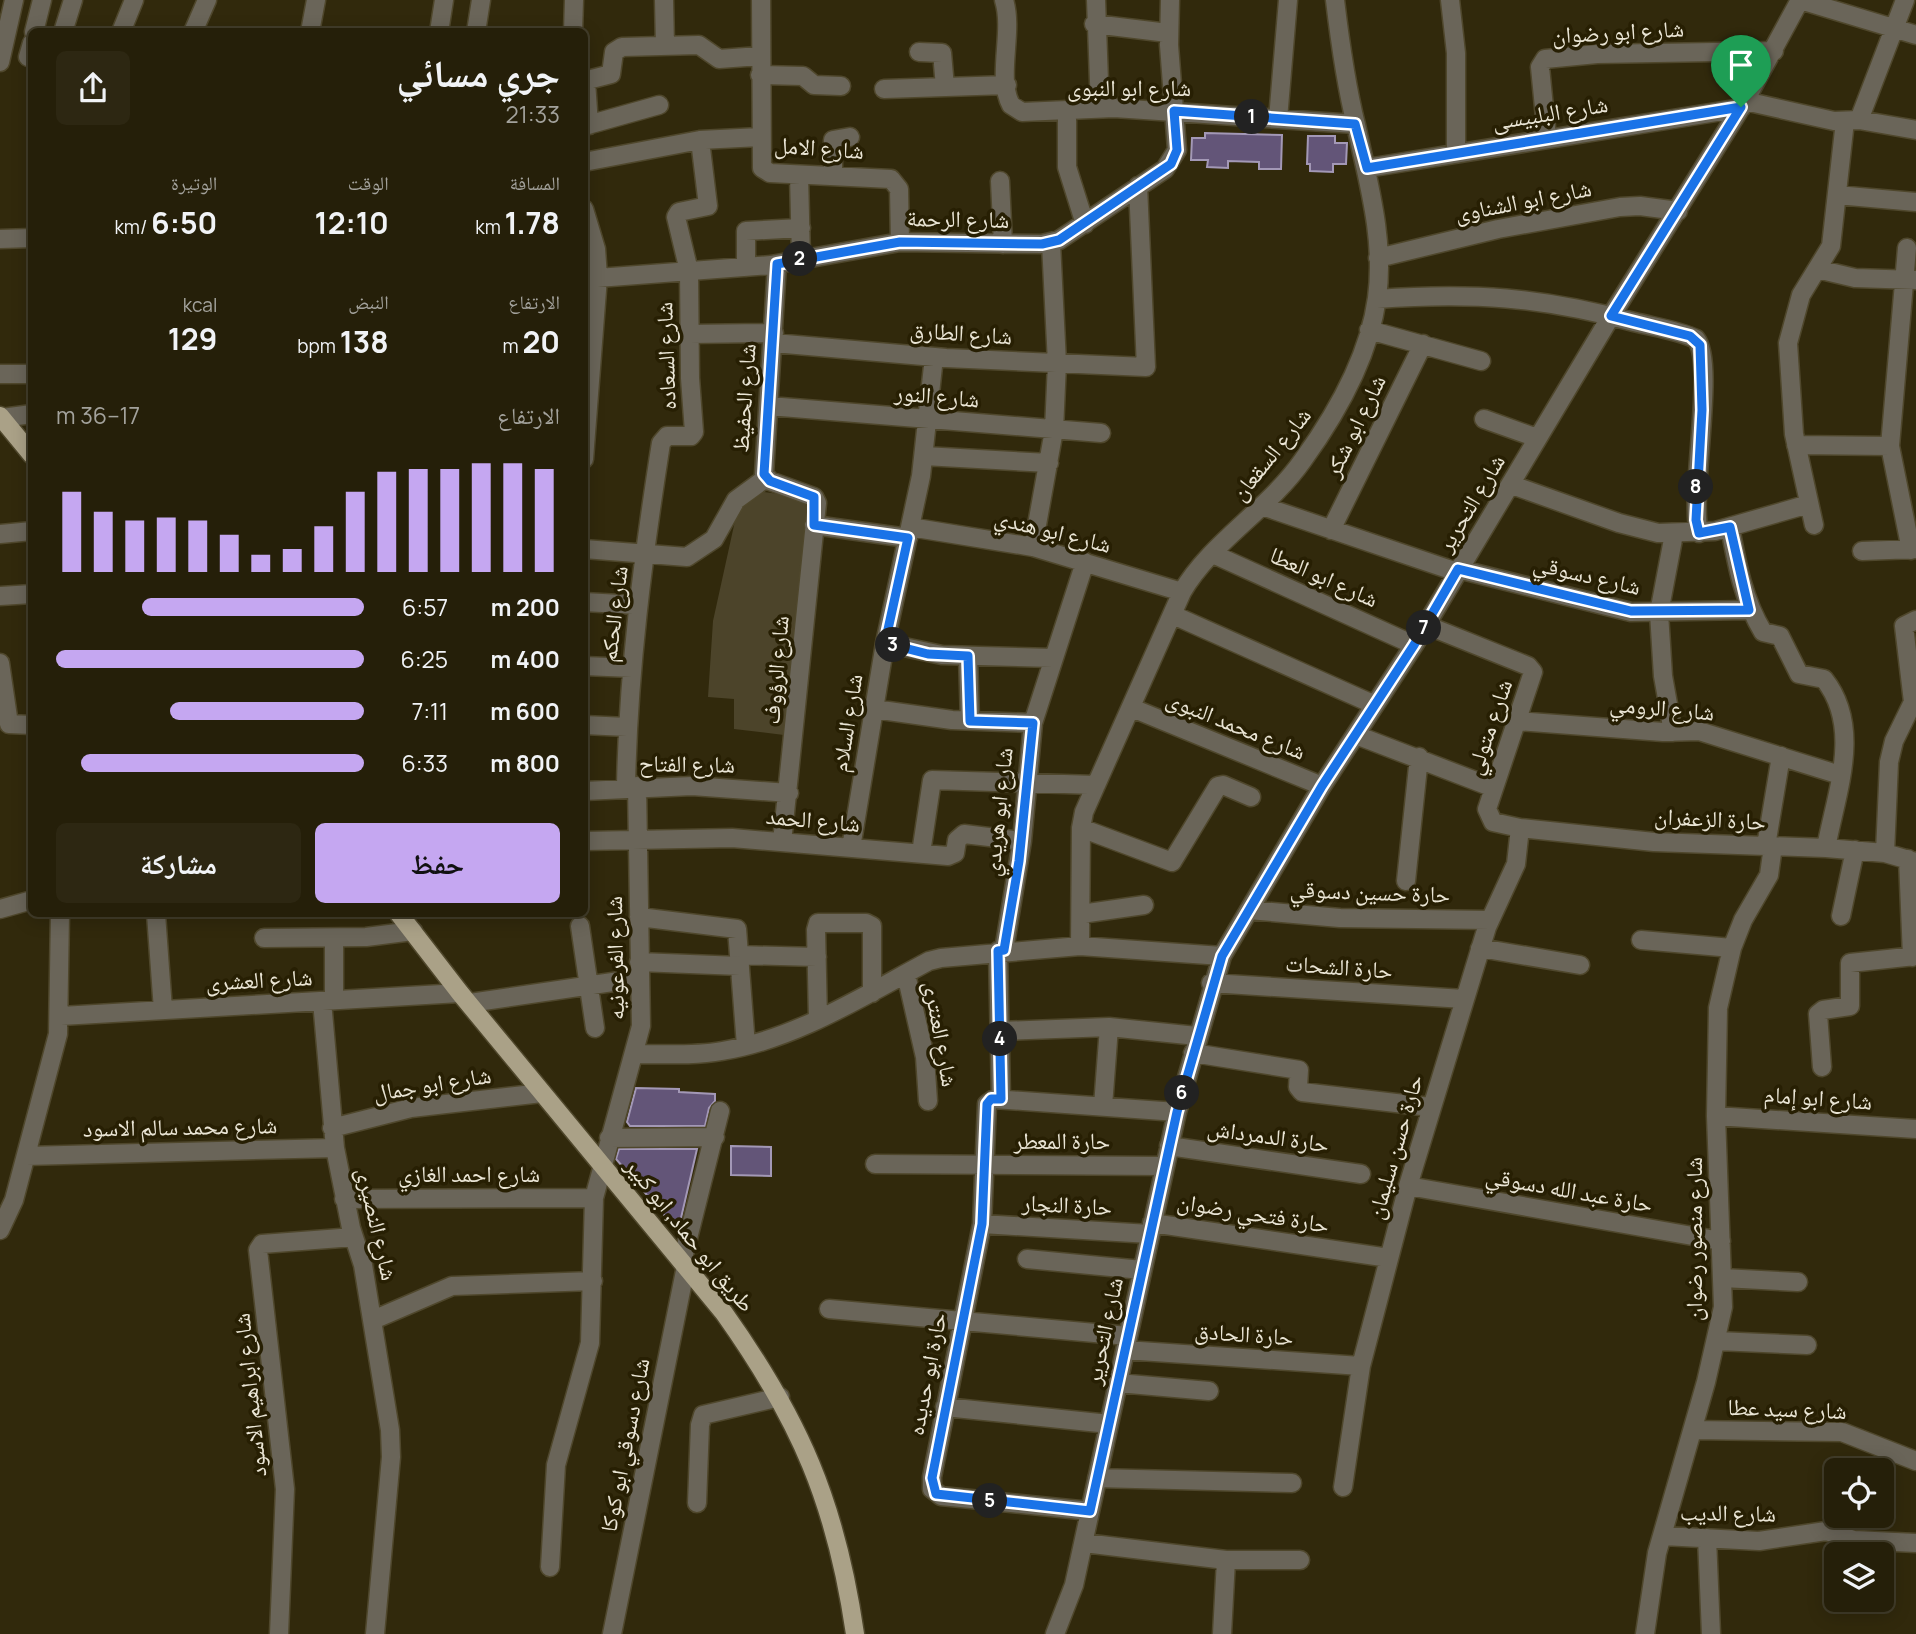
<!DOCTYPE html>
<html lang="ar">
<head>
<meta charset="utf-8">
<style>
  :root { --surface:#251f09; --page:#2d2712; --text:#f1f3f6; --muted:#a3a29c; --line:#423d2a; --accent:#c5a7f1 }
  body { margin:0; font-family:Manrope,"Noto Naskh Arabic",sans-serif; background:var(--page); color:var(--text); direction:rtl; height:100vh; display:flex; flex-direction:column; font-size:26px; white-space:nowrap }
  * { box-sizing:border-box; margin:0 }
  p { font-size:23px; color:var(--muted) }
  .icon { flex:none; width:38px; height:38px; fill:none; stroke:currentColor; stroke-width:2; stroke-linecap:round; stroke-linejoin:round }
  .map { position:relative; flex:1; overflow:hidden; direction:ltr }
  .side { position:absolute; left:28px; top:28px; width:560px; height:889px; display:flex; flex-direction:column; background:var(--surface); border-radius:10px; box-shadow:0 4px 18px #0003,0 0 0 2px var(--line); direction:rtl }
  .side>* { flex:none }
  .controls { position:absolute; left:1824px; top:1458px; display:grid; gap:14px }
  .controls a { display:grid; place-items:center; width:70px; height:70px; border-radius:10px; background:var(--surface); box-shadow:0 4px 18px #0003,0 0 0 2px var(--line); font-size:35px }
  .pin { position:absolute; display:grid; place-items:center; width:60px; height:60px; color:#fff; margin:-72px -30px; border-radius:50% 50% 50% 0; rotate:-45deg; box-shadow:0 0 7px #0007 }
  .pin .icon { rotate:45deg }
  .km { position:absolute; width:35px; height:35px; margin:-18px; border-radius:50%; background:#222; color:#fff; font-size:19px; line-height:35px; text-align:center }
  .round { display:grid; place-items:center; flex:none; width:74px; height:74px; border-radius:10px; background:var(--page) }
  .summary { display:flex; align-items:center; justify-content:space-between; height:119px; padding:0 28px }
  h1 { font-size:38px; font-weight:700; line-height:52px }
  .metrics { display:grid; grid-template-columns:repeat(3,1fr); gap:10px; height:119px; padding:7px 28px }
  .metrics div { display:grid; align-content:center }
  .metrics b { font-size:30px; font-weight:700 }
  .metrics small { font-size:19px; font-weight:400 }
  .metrics p { font-size:19px }
  .chart { height:196px; padding:14px 28px }
  .chart p { display:flex; justify-content:space-between }
  .chart svg { width:100%; height:126px; margin-top:7px; stroke:var(--accent); stroke-width:6 }
  .action { display:flex; gap:14px; margin-top:auto; padding:14px 28px }
  .action a { flex:1; height:80px; border-radius:10px; background:var(--accent); color:#111; font-size:28px; font-weight:700; line-height:80px; text-align:center }
  .action a+a { background:var(--page); color:var(--text) }
  ul { padding:0 28px; list-style:none; font-size:23px }
  li { display:grid; grid-template-columns:112px 84px 1fr; align-items:center; height:52px }
  li i { height:18px; border-radius:9px; background:var(--accent) }
  .map>svg:first-child { display:block }
  .green { fill:#4c442a }
  .building { fill:#635578; stroke:#a398b6; stroke-width:2 }
  .lines { fill:none; stroke-linecap:round; stroke-linejoin:round }
  .minor-casing { stroke:#4f472c; stroke-width:21 }
  .major-casing { stroke:#4f472c; stroke-width:21 }
  .minor { stroke:#6a6559; stroke-width:18 }
  .major { stroke:#aaa187; stroke-width:18 }
  .route-casing { stroke:#fff; stroke-width:14 }
  .route { stroke:#1a73e8; stroke-width:9 }
  .labels { text-anchor:middle; stroke-width:7; stroke-linejoin:round; paint-order:stroke }
  .street-label { font-size:23px; fill:#eae5d5; stroke:#271f03 }
</style>
</head>
<body>
<div class="map">
<svg width="1916" height="1634" viewBox="0 0 1916 1634">
  <rect width="100%" height="100%" fill="#31290c"/>
  <!-- green -->
  <path class="green" d="M742,489L810,498L784,735L734,729V699L708,697L713,621Z"/>
  <!-- building -->
  <path class="building" d="M1205,133L1282,135L1281,169H1259V162L1228,161V168L1207,167L1208,160H1191L1192,138H1205Z
    M1308,136H1335V143H1347L1346,164H1333V172L1310,171V164H1307Z
    M636,1088L679,1089V1092L715,1094V1101L709,1108L705,1126H630L627,1122Z
    M731,1146L771,1147V1176L731,1175Z
    M619,1149H697L678,1231L616,1159Z"/>
  <g class="lines">
    <!-- minor casing -->
    <g class="minor-casing">
      <path id="minor" d="M664,0L665,45
        M761,0L762,168L770,173L891,179L899,189L900,242
        M1004,0C1014,32 996,77 1011,105L1022,112L1114,108L1355,124
        M1096,0L1100,108
        M1450,0L1456,53V153
        M1800,0L1916,35
        M1094,24L1168,33
        M34,32L42,0
        M63,32L73,0
        M121,32L134,0
        M193,32L207,0
        M310,32L316,0
        M439,32L444,0
        M476,32L481,0
        M573,32L574,0
        M919,52L942,53L945,87
        M28,57L32,43
        M0,62L14,0
        M760,75L803,76L814,85L841,86
        M584,81L611,74L614,52L622,47L699,45L719,59L760,56
        M586,81L589,125
        M884,89L1007,85
        M1745,101L1834,121L1859,120L1916,130
        M1067,111V167L1085,224
        M1278,119L1288,0
        M1859,120L1905,0
        M584,126L659,105
        M1547,138L1540,67L1545,59L1597,54L1774,51
        M584,162L700,140L760,137
        M1367,168L1741,108
        M799,175L801,258
        M833,176V140L850,137
        M1000,181L1003,244
        M1837,195L1916,202
        M584,209L596,249L598,277L584,459
        M0,239L32,238
        M1907,248L1890,446L1911,550
        M1378,258L1498,229L1620,207L1640,206L1678,211
        M777,264L764,474L770,481L814,497L817,503L782,842
        M746,267V231L801,228
        M1817,269L1855,278L1916,280
        M584,279L771,265L900,242L1042,244L1059,240L1165,169L1177,150L1169,45L1170,0
        M1377,299C1472,292 1541,297 1634,322C1654,327 1678,330 1696,339C1716,364 1689,492 1699,533
        M1369,330L1481,361
        M689,334L774,333
        M774,343L946,358L1146,367L1138,186
        M0,374H32
        M769,406L1101,433
        M2,418L32,414
        M1484,419L1537,438
        M1796,445L1890,446
        M924,456L1049,463
        M1512,485L1619,523L1658,533L1715,531L1809,504
        M1265,507L1457,572
        M814,525L908,538
        M1814,525L1794,434L1788,343L1801,295L1831,246L1845,121
        M910,527L1033,547L1182,592
        M1730,527C1737,565 1743,599 1763,632L1780,636L1799,674L1824,679C1863,728 1836,793 1826,848
        M1331,530L1423,344
        M0,534L32,531
        M1033,547L1054,430L1057,363L1051,243
        M584,549L687,557L714,539L736,500L766,478
        M1862,551L1916,549
        M1213,554L1414,645
        M1458,569L1631,612L1749,610
        M0,596L32,594
        M584,602L638,605
        M1173,615L1375,705
        M1426,625L1528,666L1533,672L1487,809L1493,822L1520,828L1654,842L1826,848L1885,853L1916,862
        M885,643L942,655L1053,658
        M968,656L970,721
        M0,663L9,724L32,725
        M584,666L632,668
        M1132,708L1322,786
        M874,709L952,720L1033,723
        M1517,721L1663,732L1699,731L1840,775
        M584,725L627,727
        M1673,732L1663,676L1659,613L1674,534
        M1356,735L1494,788
        M626,787C628,672 643,557 661,443L667,436H691L694,432L690,378L689,271L676,217L679,212L708,206L700,140
        M584,791L692,786L789,793
        M1081,828L1172,862L1218,786L1223,785L1251,797
        M584,841L732,838L948,856L955,853L957,840L964,834L1022,841
        M1766,846L1781,756
        M851,848L885,643L921,476L934,357
        M921,853L932,780L1096,785
        M1885,853L1889,762L1894,741L1913,702L1904,626L1916,620
        M1908,859L1912,957
        M1406,881L1419,757
        M0,909L32,900
        M1249,910L1340,918L1490,920
        M156,914L163,1010
        M1081,914L1144,905
        M1841,916L1855,850
        M639,917L737,929L746,1046
        M580,926L595,1028
        M264,938L366,937L413,931
        M1641,940L1732,948
        M1080,946L1081,828L1084,812L1182,592C1211,542 1268,510 1303,460C1337,413 1369,357 1377,298C1385,239 1368,182 1356,125C1346,85 1340,42 1335,0
        M1480,948L1580,965
        M1004,950L1022,841L1033,723L1085,562
        M998,951L1001,1099
        M739,955L817,957
        M639,962L740,966
        M906,974L925,1057L928,1101
        M1211,983L1464,999
        M334,1000V938
        M322,1001L335,1148L351,1228L363,1265L390,1430L391,1457L375,1634
        M470,1003L640,978
        M61,1016L460,993
        M818,1019L816,930L818,923H866L872,926V993
        M1000,1031L1109,1027L1197,1036
        M1193,1053L1299,1070L1298,1087L1302,1092L1430,1107
        M635,1054C664,1054 693,1056 722,1051C796,1039 863,996 929,961L941,958L1080,946L1222,956
        M1822,1067L1818,1014L1823,1010L1850,1006V963L1916,956
        M1103,1106L1109,1027
        M1716,1116L1916,1129
        M332,1128L411,1108L542,1093
        M609,1138L715,1137
        M1169,1146L1361,1174
        M26,1156L335,1148
        M875,1164L1165,1166
        M1408,1186L1721,1241
        M344,1199L594,1198
        M1152,1223L1389,1258
        M982,1224L1150,1234
        M0,1230L14,1200L58,1034L60,914
        M1027,1259L1142,1270
        M682,1262L720,1111
        M1723,1278L1798,1282
        M829,1309L1128,1336
        M373,1320L452,1286L593,1281
        M1717,1341L1807,1345
        M1125,1350L1361,1366
        M1118,1383L1209,1391
        M945,1407L1109,1424
        M1693,1430L1842,1432L1916,1461
        M1097,1478L1292,1483
        M1343,1487L1361,1366L1408,1186L1487,927L1516,864L1520,828
        M697,1503L700,1425L703,1415L780,1397
        M1090,1511L941,1496L932,1489V1477L982,1224L987,1104L994,1099L1177,1112
        M1663,1536L1759,1541L1826,1531L1854,1540L1916,1543
        M1707,1538L1711,1634
        M1084,1543L1226,1560H1300
        M550,1567L556,1465L590,1343L594,1198L641,1026L637,786
        M279,1634L285,1489L258,1250L262,1244L354,1237
        M612,1634L686,1266
        M1055,1634L1074,1585L1177,1112L1222,956L1322,786L1414,645L1611,316L1745,101L1800,0
        M1222,1634L1226,1560
        M1645,1634L1657,1553L1706,1382L1723,1307L1716,1116L1718,1008L1732,948L1743,920L1769,875L1773,846"/>
    </g>
    <!-- major casing -->
    <g class="major-casing">
      <path id="major" d="M0,416L32,455
        M399,914L460,993L724,1313C800,1420 836,1503 855,1634"/>
    </g>
    <!-- minor -->
    <use href="#minor" class="minor"/>
    <!-- major -->
    <use href="#major" class="major"/>
  </g>
  <g class="lines">
    <!-- route casing -->
    <g class="route-casing">
      <path id="route" d="M1741,107L1611,316L1690,336L1700,345L1702,410L1696,520L1699,533L1730,527L1749,610L1631,611L1458,569L1414,645L1322,786L1222,956L1177,1112L1090,1511L936,1494L932,1478L982,1224L987,1104L991,1099H1001L998,951L1004,950L1019,861L1033,723L970,721L968,656L928,654L885,643L908,538L814,525V497L770,481L764,474L777,264L900,242L1042,244L1059,240L1171,164L1177,150L1174,111L1355,124L1367,168Z"/>
    </g>
    <!-- route -->
    <use href="#route" class="route"/>
  </g>
  <g class="labels">
    <!-- street labels -->
    <g class="street-label">
      <text transform="translate(1618 32) rotate(-3)" y="8">شارع ابو رضوان</text>
      <text x="1129" y="96">شارع ابو النبوى</text>
      <text transform="translate(1550 113) rotate(-9)" y="8">شارع البلبيسى</text>
      <text transform="translate(819 148) rotate(4)" y="8">شارع الامل</text>
      <text transform="translate(1523 201) rotate(-11)" y="8">شارع ابو الشناوى</text>
      <text transform="translate(958 219) rotate(1)" y="8">شارع الرحمة</text>
      <text transform="translate(961 333) rotate(4)" y="8">شارع الطارق</text>
      <text transform="translate(666 356) rotate(-92)" y="8">شارع السعاده</text>
      <text transform="translate(937 396) rotate(5)" y="8">شارع النور</text>
      <text transform="translate(744 398) rotate(-86)" y="8">شارع الحفيظ</text>
      <text transform="translate(1355 426) rotate(-64)" y="8">شارع ابو شكر</text>
      <text transform="translate(1271 454) rotate(-51)" y="8">شارع السقعان</text>
      <text transform="translate(1471 503) rotate(-59)" y="8">شارع التحرير</text>
      <text transform="translate(1053 531) rotate(14)" y="8">شارع ابو هندي</text>
      <text transform="translate(1587 575) rotate(13)" y="8">شارع دسوقي</text>
      <text transform="translate(1324 577) rotate(24)" y="8">شارع ابو العطا</text>
      <text transform="translate(614 614) rotate(-83)" y="8">شارع الحكم</text>
      <text transform="translate(776 670) rotate(-85)" y="8">شارع الرؤوف</text>
      <text transform="translate(1662 708) rotate(5)" y="8">شارع الرومي</text>
      <text transform="translate(847 723) rotate(-81)" y="8">شارع السلام</text>
      <text transform="translate(1236 725) rotate(22)" y="8">شارع محمد النبوى</text>
      <text transform="translate(1489 727) rotate(-71)" y="8">شارع متولي</text>
      <text transform="translate(687 764) rotate(1)" y="8">شارع الفتاح</text>
      <text transform="translate(998 812) rotate(-84)" y="8">شارع ابو هريدي</text>
      <text transform="translate(1710 819) rotate(3)" y="8">حارة الزعفران</text>
      <text transform="translate(813 820) rotate(5)" y="8">شارع الحمد</text>
      <text transform="translate(1370 892) rotate(2)" y="8">حارة حسين دسوقي</text>
      <text transform="translate(615 958) rotate(-91)" y="8">شارع الفرعونيه</text>
      <text transform="translate(1339 967) rotate(4)" y="8">حارة الشحات</text>
      <text transform="translate(259 980) rotate(-3)" y="8">شارع العشرى</text>
      <text transform="translate(941 1034) rotate(80)" y="8">شارع العنترى</text>
      <text transform="translate(432 1084) rotate(-9)" y="8">شارع ابو جمال</text>
      <text transform="translate(1818 1098) rotate(4)" y="8">شارع ابو إمام</text>
      <text transform="translate(180 1127) rotate(-1)" y="8">شارع محمد سالم الاسود</text>
      <text transform="translate(1268 1136) rotate(8)" y="8">حارة الدمرداش</text>
      <text x="1062" y="1149">حارة المعطر</text>
      <text transform="translate(1395 1147) rotate(-74)" y="8">حارة حسن سليمان</text>
      <text x="469" y="1182">شارع احمد الغازي</text>
      <text transform="translate(1569 1190) rotate(10)" y="8">حارة عبد الله دسوقي</text>
      <text transform="translate(1067 1205) rotate(3)" y="8">حارة النجار</text>
      <text transform="translate(1253 1213) rotate(9)" y="8">حارة فتحي رضوان</text>
      <text transform="translate(377 1224) rotate(77)" y="8">شارع النصيرى</text>
      <text transform="translate(690 1235) rotate(51)" y="8">طريق ابو حماد, ابو كبير</text>
      <text transform="translate(1694 1239) rotate(-90)" y="8">شارع منصور رضوان</text>
      <text transform="translate(1104 1331) rotate(-78)" y="8">شارع التحرير</text>
      <text transform="translate(1244 1334) rotate(4)" y="8">حارة الحادق</text>
      <text transform="translate(927 1374) rotate(-79)" y="8">حارة ابو حديده</text>
      <text transform="translate(250 1395) rotate(-96)" y="8">شارع ابراهيم الاسود</text>
      <text transform="translate(1787 1409) rotate(2)" y="8">شارع سيد عطا</text>
      <text transform="translate(625 1445) rotate(-79)" y="8">شارع دسوقي ابو كوكا</text>
      <text transform="translate(1728 1513) rotate(1)" y="8">شارع الديب</text>
    </g>
  </g>
</svg>
<div class="controls">
<a><svg class="icon" aria-label="locate" viewBox="0 0 24 24"><circle cx="12" cy="12" r="6"/><path d="M12 2v4M12 18v4M2 12h4M18 12h4"/></svg></a>
<a><svg class="icon" aria-label="layers" viewBox="0 0 24 24"><path d="M12 4l9 5-9 5-9-5zM3 14l9 5 9-5"/></svg></a>
</div>
<div class="pin" style="left:1741px;top:107px;background:#1e9e55"><svg class="icon" aria-label="arrive" viewBox="0 0 24 24"><path d="M6 21V4h12l-3 4 3 4H6"/></svg></div>
<b class="km" style="left:1252px;top:117px">1</b>
<b class="km" style="left:800px;top:259px">2</b>
<b class="km" style="left:893px;top:645px">3</b>
<b class="km" style="left:1000px;top:1039px">4</b>
<b class="km" style="left:990px;top:1501px">5</b>
<b class="km" style="left:1182px;top:1093px">6</b>
<b class="km" style="left:1424px;top:628px">7</b>
<b class="km" style="left:1696px;top:487px">8</b>
<section class="side">
<div class="summary"><div><h1>جري مسائي</h1><p>21:33</p></div><a class="round"><svg class="icon" aria-label="share" viewBox="0 0 24 24"><path d="M12 15V3M7 8l5-5 5 5M5 13v7h14v-7"/></svg></a></div>
<div class="metrics">
<div><p>المسافة</p><b>1.78<small> km</small></b></div>
<div><p>الوقت</p><b>12:10</b></div>
<div><p>الوتيرة</p><b>6:50<small> /km</small></b></div>
</div>
<div class="metrics">
<div><p>الارتفاع</p><b>20<small> m</small></b></div>
<div><p>النبض</p><b>138<small> bpm</small></b></div>
<div><p>kcal</p><b>129</b></div>
</div>
<div class="chart"><p><span>الارتفاع</span>17–36 m</p>
<svg viewBox="0 0 160 44" preserveAspectRatio="none"><path d="M5 44V16M15 44V23M25 44V26M35 44V25M45 44V26M55 44V31M65 44V38M75 44V36M85 44V28M95 44V16M105 44V9M115 44V8M125 44V8M135 44V6M145 44V6M155 44V8"/></svg>
</div>
<ul>
<li><b>200 m</b>6:57<i style="width:72%"></i></li>
<li><b>400 m</b>6:25<i style="width:100%"></i></li>
<li><b>600 m</b>7:11<i style="width:63%"></i></li>
<li><b>800 m</b>6:33<i style="width:92%"></i></li>
</ul>
<div class="action"><a>حفظ</a><a>مشاركة</a></div>
</section>
</div>
</body>
</html>
